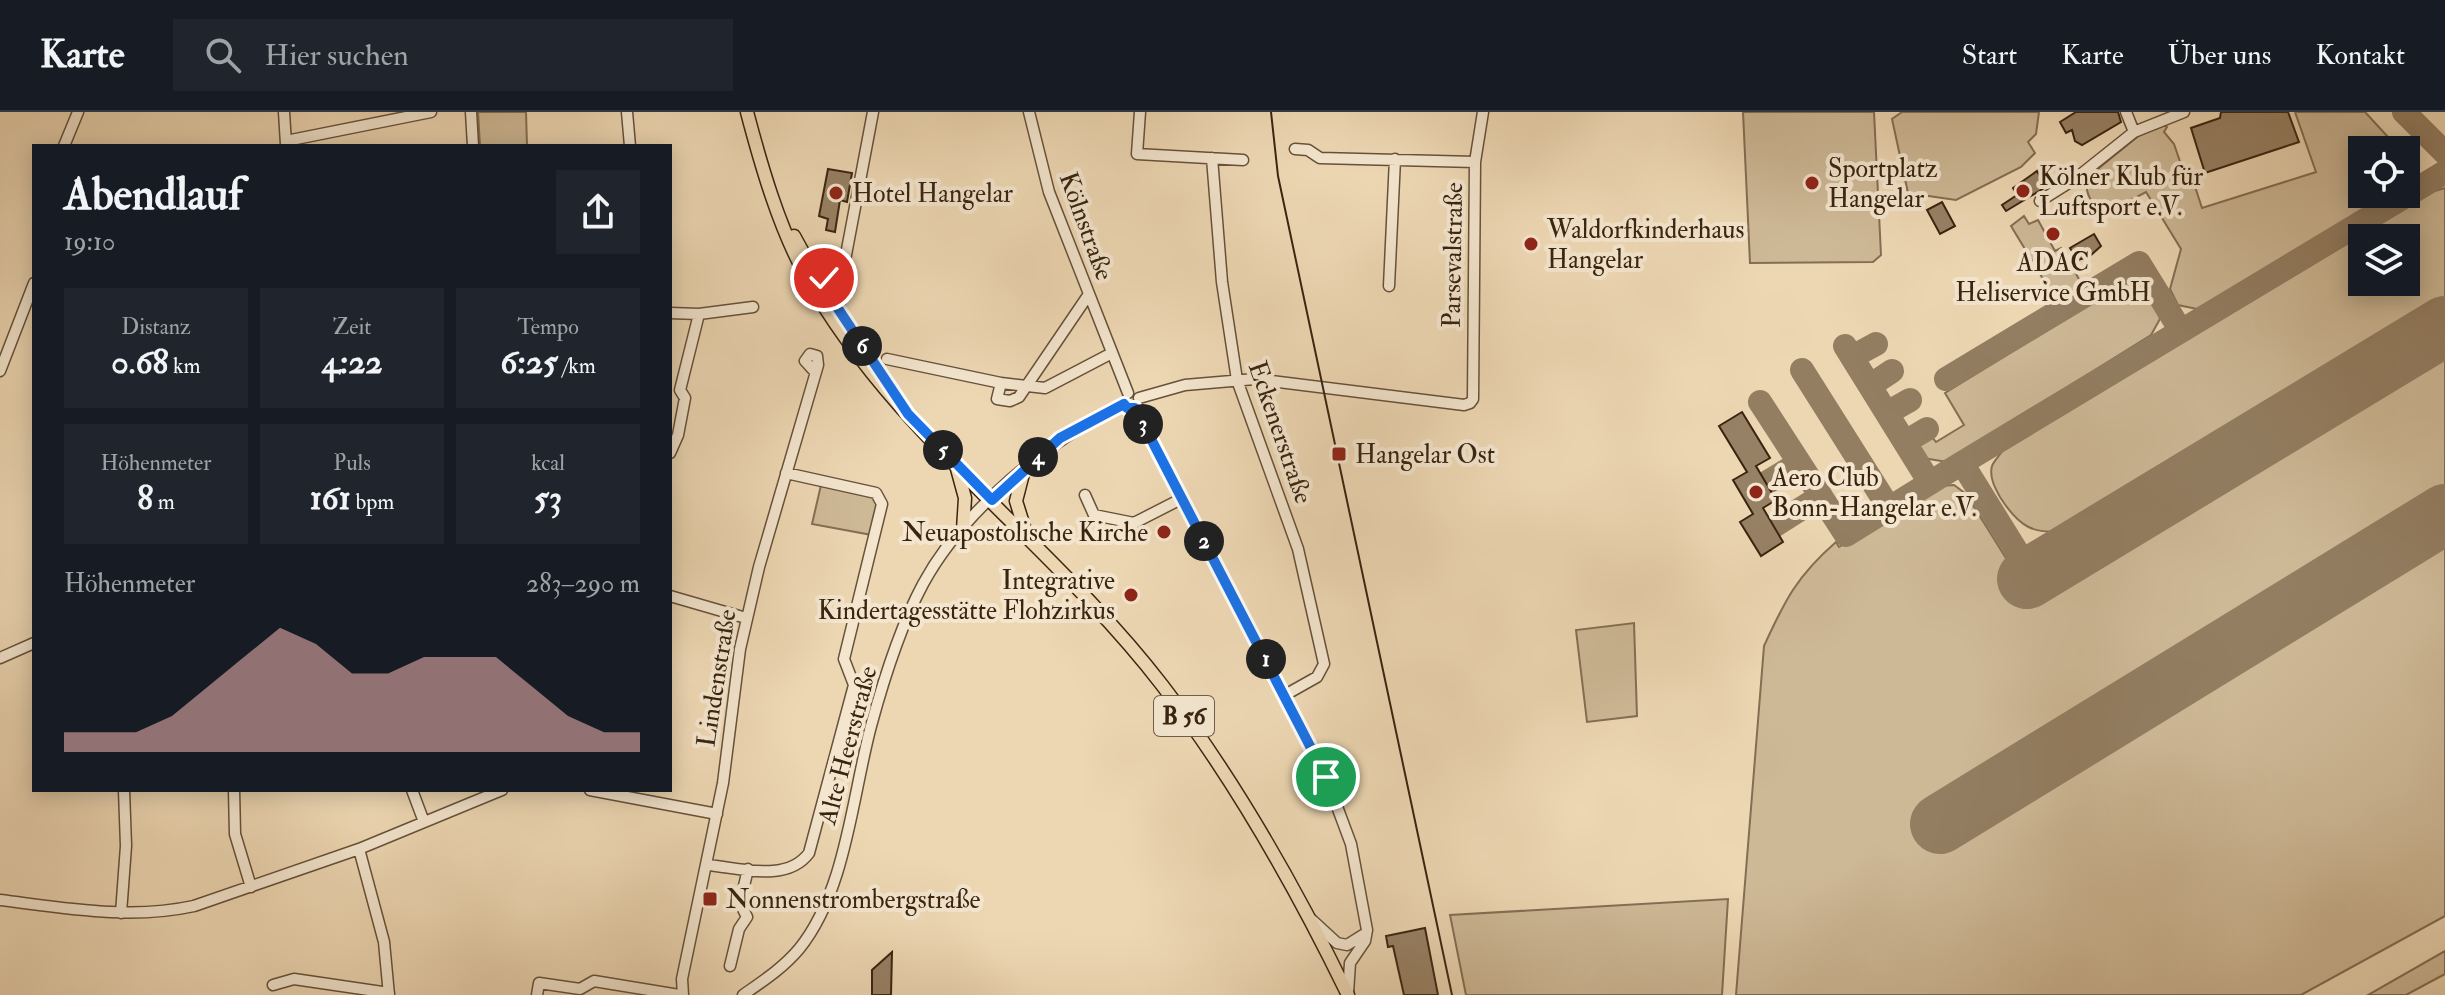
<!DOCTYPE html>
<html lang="de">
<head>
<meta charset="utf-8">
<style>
  :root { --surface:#171b24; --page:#20242c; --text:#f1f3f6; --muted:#9ea1a6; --line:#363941; --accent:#c59692 }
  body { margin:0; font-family:"IM FELL Double Pica",serif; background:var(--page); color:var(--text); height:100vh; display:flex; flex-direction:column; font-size:30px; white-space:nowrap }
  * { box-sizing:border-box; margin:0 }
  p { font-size:26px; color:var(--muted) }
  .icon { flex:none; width:44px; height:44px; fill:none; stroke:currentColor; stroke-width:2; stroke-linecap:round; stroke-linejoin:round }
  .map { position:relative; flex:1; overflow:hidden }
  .sheet { position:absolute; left:32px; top:32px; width:640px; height:648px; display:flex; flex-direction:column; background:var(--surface); border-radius:0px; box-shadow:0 4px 20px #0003 }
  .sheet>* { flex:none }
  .buttons { position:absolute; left:2348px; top:24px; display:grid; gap:16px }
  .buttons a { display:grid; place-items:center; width:72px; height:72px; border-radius:0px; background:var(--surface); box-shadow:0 4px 20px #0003; font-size:40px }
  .pin { position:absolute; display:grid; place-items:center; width:68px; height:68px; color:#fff; margin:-34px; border:4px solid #fff; border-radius:50%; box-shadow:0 2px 8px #0007 }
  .km { position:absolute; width:40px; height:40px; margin:-20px; border-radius:50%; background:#222; color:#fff; font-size:22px; line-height:40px; text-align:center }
  .round { display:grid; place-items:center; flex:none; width:84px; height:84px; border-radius:0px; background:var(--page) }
  .summary { display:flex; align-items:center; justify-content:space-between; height:136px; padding:0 32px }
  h1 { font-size:44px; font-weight:800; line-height:60px }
  .figures { display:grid; grid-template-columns:repeat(3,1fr); gap:12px; height:136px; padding:8px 32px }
  .figures div { display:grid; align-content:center; border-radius:0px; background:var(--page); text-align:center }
  .figures b { font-size:34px; font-weight:800 }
  .figures small { font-size:22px; font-weight:400 }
  .figures p { font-size:22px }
  .chart { height:224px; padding:16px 32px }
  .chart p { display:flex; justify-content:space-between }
  .chart svg { width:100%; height:144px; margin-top:8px; fill:var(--accent); opacity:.7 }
  header { display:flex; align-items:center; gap:48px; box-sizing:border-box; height:112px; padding:0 40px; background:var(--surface); border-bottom:2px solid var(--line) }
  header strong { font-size:38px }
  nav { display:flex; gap:44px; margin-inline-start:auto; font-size:28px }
  .search { width:560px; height:72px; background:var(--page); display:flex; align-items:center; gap:20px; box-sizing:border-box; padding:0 28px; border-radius:0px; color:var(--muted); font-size:30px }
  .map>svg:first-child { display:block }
  .green { fill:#ceb997; stroke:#846e54; stroke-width:2; fill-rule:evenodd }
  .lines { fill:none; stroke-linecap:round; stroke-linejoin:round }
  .taxiway { stroke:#937e62; stroke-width:24 }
  .runway { stroke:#937e62; stroke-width:60 }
  .building { fill:#978165; stroke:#392410; stroke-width:2 }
  .minor-casing { stroke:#665139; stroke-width:13 }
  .major-casing { stroke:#392410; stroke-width:15 }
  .minor { stroke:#f3e5ce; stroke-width:10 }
  .major { stroke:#edd7b3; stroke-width:12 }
  .tram { stroke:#392410; stroke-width:2 }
  .route-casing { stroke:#fff; stroke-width:16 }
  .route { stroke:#1a73e8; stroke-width:10 }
  .poi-dot { fill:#8f2418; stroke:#f3e5ce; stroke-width:3 }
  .labels { text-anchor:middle; stroke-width:8; stroke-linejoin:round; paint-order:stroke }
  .shield { fill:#f3e5ce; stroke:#715e49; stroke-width:2 }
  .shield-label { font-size:24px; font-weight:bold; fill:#392410 }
  .poi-label { font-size:26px; fill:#392410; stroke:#f3e5ce; text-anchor:start }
  .street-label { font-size:26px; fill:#392410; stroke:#f3e5ce }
</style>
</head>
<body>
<header>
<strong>Karte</strong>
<div class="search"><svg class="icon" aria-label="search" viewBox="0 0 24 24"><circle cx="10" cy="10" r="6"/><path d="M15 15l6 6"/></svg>Hier suchen</div>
<nav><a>Start</a><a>Karte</a><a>Über uns</a><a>Kontakt</a></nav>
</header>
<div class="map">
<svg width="2445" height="883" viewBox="0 0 2445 883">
  <rect width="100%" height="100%" fill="#edd7b3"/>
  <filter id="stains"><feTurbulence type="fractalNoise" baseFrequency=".0025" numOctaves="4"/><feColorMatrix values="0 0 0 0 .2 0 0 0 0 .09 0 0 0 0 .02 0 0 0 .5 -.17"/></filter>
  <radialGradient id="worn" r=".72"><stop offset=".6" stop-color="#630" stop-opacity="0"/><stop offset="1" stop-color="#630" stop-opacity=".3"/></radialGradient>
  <!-- green -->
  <path class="green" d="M478,0H526L527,34H480Z
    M1743,0H1874L1881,143L1873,150L1750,151Z
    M1902,0H2039L2036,22L2028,30L2035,41L2021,55L1956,88L1908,81L1892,7Z
    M2295,0H2365L2400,38H2362V82H2389L2197,197L2178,193L2170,177L2181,137L2146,80L2129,89L2100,97C2089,90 2084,77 2088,65L2141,22L2164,13L2167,15L2164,20L2174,32L2185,64L2191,62L2202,96L2316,60Z
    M2445,76V193L2069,418C2034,424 2019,415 2000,385C1995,376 1989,365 1992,354C1994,349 2000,343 2003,338L2435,79ZM2362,126H2406V170H2362Z
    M2024,104L2029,112L2038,108L2055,139L2061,136L2083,174L2057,190L2011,114Z
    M2128,168C2147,173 2154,190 2160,207L2151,223L1947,350L1923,346L1913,330L1924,324L1932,325L1936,330L1964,313L1945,281Z
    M2445,239V804L2301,883H1736L1764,534C1785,488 1797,464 1836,430L1839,435L1940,374L1954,373L1966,382L2032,488Z
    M821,373L874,385L880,393L872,423L812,412Z
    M1634,511L1637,604L1587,610L1576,518Z
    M1728,787L1722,883H1466L1450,803Z
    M2445,839V862L2406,883H2368Z"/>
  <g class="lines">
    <!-- taxiway -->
    <path class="taxiway" d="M2404,0L2445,41
      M1845,234L1930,371
      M1852,245L1876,232
      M1802,258L1889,396
      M1946,267L2139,151L2181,219
      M1871,273L1892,259
      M1760,290L1846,423L1962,351
      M1887,301L1910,288
      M1905,330L1927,317
      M1766,371L1799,351
      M1774,414L1821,384
      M2032,464L1962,351L2445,60"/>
    <!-- runway -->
    <path class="runway" d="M2027,467L2445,214
      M1940,712L2445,402"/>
  </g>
  <!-- building -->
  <path class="building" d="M2076,0H2118L2121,10L2082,33L2075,29L2072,18L2066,21L2060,10Z
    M2221,0H2288L2299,30L2205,61L2191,16L2220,6Z
    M828,57L852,61L847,90L840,88L835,120L826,118L828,107L819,104Z
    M2037,59L2046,75L2006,99L2002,93L2017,83L2013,76Z
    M1942,90L1955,114L1940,122L1927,98Z
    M2094,122L2101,134L2090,144L2078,148L2070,136Z
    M1742,300L1770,346L1756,354L1776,388L1763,396L1783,430L1761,444L1740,410L1753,402L1733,368L1747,360L1719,314Z
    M1425,816L1438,883H1404L1393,834L1388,835L1386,824Z
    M892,840L891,883H872V858Z"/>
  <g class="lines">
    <!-- minor casing -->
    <g class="minor-casing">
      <path id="minor" d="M284,0L286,32
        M471,0L473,34
        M627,0L630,34
        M1029,0L1049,80L1128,281
        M1140,0L1137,42L1243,48
        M2126,0L2134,20
        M286,29L431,0
        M64,34L78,0
        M1295,37L1308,38L1320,46L1475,50
        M1212,46L1222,170L1237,268L1298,437L1324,552L1317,565L1285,583
        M2040,89L2075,67L2134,20L2184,0
        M813,159L830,166L842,155
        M1389,174L1395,47
        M670,201L699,202L680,278L685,286L678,323L670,341
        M699,202L753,195
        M840,203L838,185L873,0
        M887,247L1001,271L1045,276L1112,241
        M0,259L34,171
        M1001,271L997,287L1010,289L1019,285L1089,182
        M1139,286L1185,273L1255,267L1464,293L1470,291L1473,287L1475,50L1483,0
        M1135,296L1326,665L1351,732L1367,818L1365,829L1350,851L1348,881
        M1085,383L1094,403L1134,411L1181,387
        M670,484L746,506
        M0,546L34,531
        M234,678L235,722L251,775
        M412,678L424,710
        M590,678L717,702
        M359,737L384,830L389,883
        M708,753C740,756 787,771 809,741L854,573L844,547L882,392L876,381L786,361
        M0,788C65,796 130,808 194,794L359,737L502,678
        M121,801L126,734L124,678
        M1312,808L1337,831L1347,833L1363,823
        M730,854L739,817L747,805L740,791L748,757
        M273,873L294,867L389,881
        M537,883L539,871L580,877L594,869L679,883
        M683,883L682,867L723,671L740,537L759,455L818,253L817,244L810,242L805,249L815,260
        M743,883C763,869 783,856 799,837C846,779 852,685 871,614C884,566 900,515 923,472C963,398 1049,328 1124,292"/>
    </g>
    <!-- major casing -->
    <g class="major-casing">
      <path id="major" d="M747,0C761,53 779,116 806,164C895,324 1052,430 1162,573C1236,669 1295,774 1348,883
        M794,124L822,175
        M836,197L871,248
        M956,353L965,386L963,418
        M1024,358L1016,389L1026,421"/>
    </g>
    <!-- minor -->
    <use href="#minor" class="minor"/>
    <!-- major -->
    <use href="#major" class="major"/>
    <!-- tram -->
    <path class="tram" d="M1271,0L1278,64L1452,883"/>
  </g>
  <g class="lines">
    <!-- route casing -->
    <g class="route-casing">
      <path id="route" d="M824,166L813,159L908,302L992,388L1060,326L1124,292L1127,296H1135L1326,665"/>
    </g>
    <!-- route -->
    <use href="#route" class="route"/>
  </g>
  <!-- markers -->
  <g class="poi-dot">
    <circle cx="1812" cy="71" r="8"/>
    <circle cx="2023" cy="79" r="8"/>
    <circle cx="836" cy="81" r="8"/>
    <circle cx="2053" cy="122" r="8"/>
    <circle cx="1531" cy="132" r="8"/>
    <rect x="1331" y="334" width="16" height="16" rx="4"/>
    <circle cx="1756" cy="380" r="8"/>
    <circle cx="1164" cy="420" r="8"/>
    <circle cx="1131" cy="483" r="8"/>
    <rect x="702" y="779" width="16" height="16" rx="4"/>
  </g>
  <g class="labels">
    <!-- shield labels -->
    <rect class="shield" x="1154" y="584" width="60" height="40" rx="6"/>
    <g class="shield-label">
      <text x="1184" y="612">B 56</text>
    </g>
    <!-- poi labels -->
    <g class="poi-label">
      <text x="1828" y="65">Sportplatz<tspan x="1828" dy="30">Hangelar</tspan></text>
      <text x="2039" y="73">Kölner Klub für<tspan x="2039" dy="30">Luftsport e.V.</tspan></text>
      <text x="852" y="90">Hotel Hangelar</text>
      <text x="1547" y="126">Waldorfkinderhaus<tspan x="1547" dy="30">Hangelar</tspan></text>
      <text x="2053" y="159" text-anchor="middle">ADAC<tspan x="2053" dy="30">Heliservice GmbH</tspan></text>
      <text x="1355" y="351">Hangelar Ost</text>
      <text x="1772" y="374">Aero Club<tspan x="1772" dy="30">Bonn-Hangelar e.V.</tspan></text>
      <text x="1148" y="429" text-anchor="end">Neuapostolische Kirche</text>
      <text x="1115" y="477" text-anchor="end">Integrative<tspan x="1115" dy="30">Kindertagesstätte Flohzirkus</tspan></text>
      <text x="726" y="796">Nonnenstrombergstraße</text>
    </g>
    <!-- street labels -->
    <g class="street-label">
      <text transform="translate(1087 114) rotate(70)" y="9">Kölnstraße</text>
      <text transform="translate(1452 143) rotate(-89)" y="9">Parsevalstraße</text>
      <text transform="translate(1281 320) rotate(71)" y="9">Eckenerstraße</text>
      <text transform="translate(716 566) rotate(-81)" y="9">Lindenstraße</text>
      <text transform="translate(847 633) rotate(-75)" y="9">Alte Heerstraße</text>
    </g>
  </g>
  <rect width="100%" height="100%" filter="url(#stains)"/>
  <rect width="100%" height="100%" fill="url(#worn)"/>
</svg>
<div class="buttons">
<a><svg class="icon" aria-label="locate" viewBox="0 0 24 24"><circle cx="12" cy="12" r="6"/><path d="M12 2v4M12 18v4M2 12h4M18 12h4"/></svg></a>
<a><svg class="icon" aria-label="layers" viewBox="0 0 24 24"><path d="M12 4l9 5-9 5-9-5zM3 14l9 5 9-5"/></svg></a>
</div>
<div class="pin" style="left:1326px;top:665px;background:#1e9e55"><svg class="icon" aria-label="arrive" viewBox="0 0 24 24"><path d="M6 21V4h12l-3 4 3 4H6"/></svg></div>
<div class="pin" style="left:824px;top:166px;background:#d93025"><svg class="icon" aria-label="check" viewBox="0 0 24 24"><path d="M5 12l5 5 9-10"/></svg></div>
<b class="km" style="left:1266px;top:547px">1</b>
<b class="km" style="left:1204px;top:429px">2</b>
<b class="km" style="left:1143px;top:312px">3</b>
<b class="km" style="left:1038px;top:345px">4</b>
<b class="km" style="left:943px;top:338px">5</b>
<b class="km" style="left:862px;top:234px">6</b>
<section class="sheet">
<div class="summary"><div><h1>Abendlauf</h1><p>19:10</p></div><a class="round"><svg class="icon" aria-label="share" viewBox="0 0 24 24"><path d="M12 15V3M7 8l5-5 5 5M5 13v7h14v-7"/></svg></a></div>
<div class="figures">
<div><p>Distanz</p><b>0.68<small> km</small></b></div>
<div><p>Zeit</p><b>4:22</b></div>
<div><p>Tempo</p><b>6:25<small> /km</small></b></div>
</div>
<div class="figures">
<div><p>Höhenmeter</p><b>8<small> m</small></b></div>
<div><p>Puls</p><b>161<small> bpm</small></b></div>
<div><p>kcal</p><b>53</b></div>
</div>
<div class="chart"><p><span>Höhenmeter</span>283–290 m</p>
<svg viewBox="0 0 160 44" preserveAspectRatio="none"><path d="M0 44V38L10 38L20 38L30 33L40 24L50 15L60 6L70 11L80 20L90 20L100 15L110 15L120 15L130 24L140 33L150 38L160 38V44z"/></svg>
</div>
</section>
</div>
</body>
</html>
